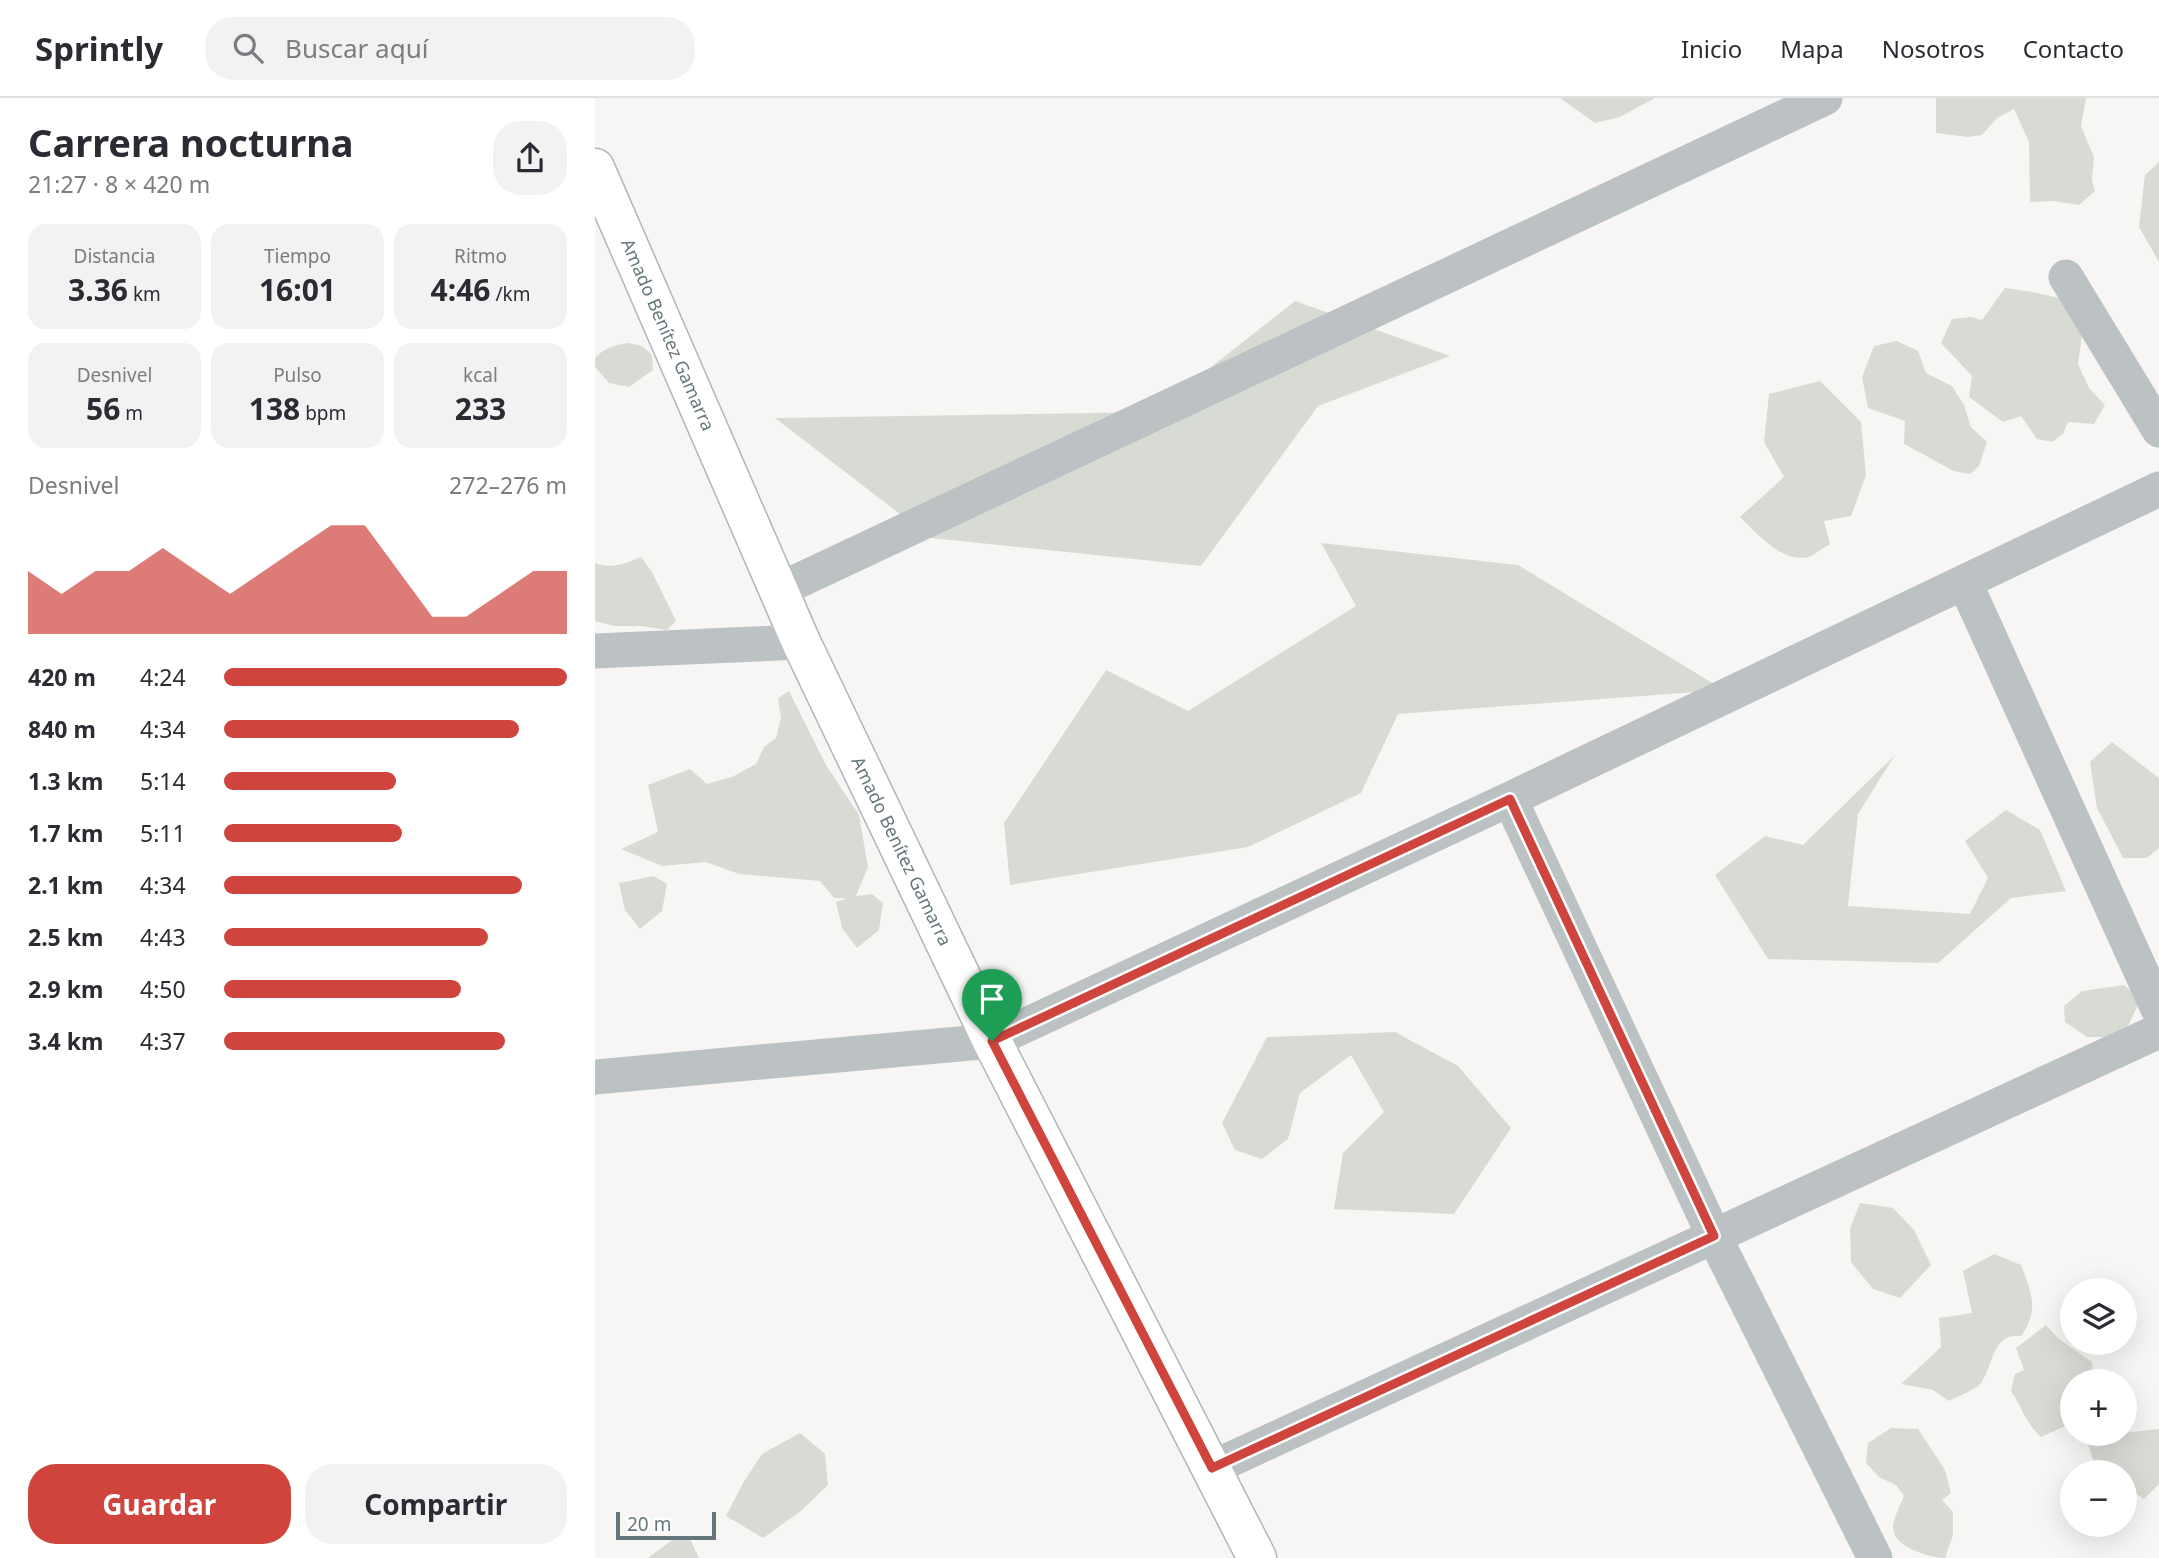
<!DOCTYPE html>
<html lang="es">
<head>
<meta charset="utf-8">
<style>
  :root { --surface:#fff; --page:#f2f2f3; --text:#2b2b33; --muted:#7c7c81; --line:#e1e1e2; --accent:#cf443d }
  body { margin:0; font-family:"Noto Sans",sans-serif; background:var(--page); color:var(--text); height:100vh; display:flex; flex-direction:column; font-size:26px; white-space:nowrap }
  * { box-sizing:border-box; margin:0 }
  p { font-size:23px; color:var(--muted) }
  .icon { flex:none; width:38px; height:38px; fill:none; stroke:currentColor; stroke-width:2; stroke-linecap:round; stroke-linejoin:round }
  .map { position:relative; flex:1; overflow:hidden }
  .side { display:flex; flex-direction:column; background:var(--surface); width:595px }
  .side>* { flex:none }
  .buttons { position:absolute; left:1465px; top:1180px; display:grid; gap:14px }
  .buttons a { display:grid; place-items:center; width:77px; height:77px; border-radius:50%; background:var(--surface); box-shadow:0 7px 28px #0002; font-size:35px }
  .scale { position:absolute; left:21px; bottom:18px; width:100px; box-sizing:border-box; padding-left:7px; border:4px solid #65767c; border-top:0; font-size:19px; line-height:24px; white-space:nowrap; color:#65767c; -webkit-text-stroke:5px #fff; paint-order:stroke }
  .pin { position:absolute; display:grid; place-items:center; width:60px; height:60px; color:#fff; margin:-72px -30px; border-radius:50% 50% 50% 0; rotate:-45deg; box-shadow:0 0 7px #0007 }
  .pin .icon { rotate:45deg }
  .round { display:grid; place-items:center; flex:none; width:74px; height:74px; border-radius:28px; background:var(--page) }
  .headline { display:flex; align-items:center; justify-content:space-between; height:119px; padding:0 28px }
  h1 { font-size:38px; font-weight:700; line-height:52px }
  .metrics { display:grid; grid-template-columns:repeat(3,1fr); gap:10px; height:119px; padding:7px 28px }
  .metrics div { display:grid; align-content:center; border-radius:18px; background:var(--page); text-align:center }
  .metrics b { font-size:30px; font-weight:700 }
  .metrics small { font-size:19px; font-weight:400 }
  .metrics p { font-size:19px }
  .chart { height:196px; padding:14px 28px }
  .chart p { display:flex; justify-content:space-between }
  .chart svg { width:100%; height:126px; margin-top:7px; fill:var(--accent); opacity:.7 }
  .cta { display:flex; gap:14px; margin-top:auto; padding:14px 28px }
  .cta a { flex:1; height:80px; border-radius:28px; background:var(--accent); color:#fff; font-size:28px; font-weight:700; line-height:80px; text-align:center }
  .cta a+a { background:var(--page); color:var(--text) }
  ul { padding:0 28px; list-style:none; font-size:23px }
  li { display:grid; grid-template-columns:112px 84px 1fr; align-items:center; height:52px }
  li i { height:18px; border-radius:9px; background:var(--accent) }
  header { display:flex; align-items:center; gap:42px; box-sizing:border-box; height:98px; padding:0 35px; background:var(--surface); border-bottom:2px solid var(--line) }
  header strong { font-size:33px }
  nav { display:flex; gap:38px; margin-inline-start:auto; font-size:24px }
  .search { width:490px; height:63px; background:var(--page); display:flex; align-items:center; gap:18px; box-sizing:border-box; padding:0 24px; border-radius:28px; color:var(--muted); font-size:26px }
  main { display:flex; flex:1; min-height:0 }
  .map>svg:first-child { display:block }
  .green { fill:#d8dbd4 }
  .lines { fill:none; stroke-linecap:round; stroke-linejoin:round }
  .secondary-casing { stroke:#afb6b9; stroke-width:41 }
  .street { stroke:#bcc2c4; stroke-width:35 }
  .secondary { stroke:#fff; stroke-width:38 }
  .route-casing { stroke:#fff; stroke-width:14 }
  .route { stroke:#cf443d; stroke-width:9 }
  .labels { text-anchor:middle; stroke-width:7; stroke-linejoin:round; paint-order:stroke }
  .street-label { font-size:18px; fill:#65767c; stroke:#fff }
</style>
</head>
<body>
<header>
<strong>Sprintly</strong>
<div class="search"><svg class="icon" aria-label="search" viewBox="0 0 24 24"><circle cx="10" cy="10" r="6"/><path d="M15 15l6 6"/></svg>Buscar aquí</div>
<nav><a>Inicio</a><a>Mapa</a><a>Nosotros</a><a>Contacto</a></nav>
</header>
<main>
<section class="side">
<div class="headline"><div><h1>Carrera nocturna</h1><p>21:27 · 8 × 420 m</p></div><a class="round"><svg class="icon" aria-label="share" viewBox="0 0 24 24"><path d="M12 15V3M7 8l5-5 5 5M5 13v7h14v-7"/></svg></a></div>
<div class="metrics">
<div><p>Distancia</p><b>3.36<small> km</small></b></div>
<div><p>Tiempo</p><b>16:01</b></div>
<div><p>Ritmo</p><b>4:46<small> /km</small></b></div>
</div>
<div class="metrics">
<div><p>Desnivel</p><b>56<small> m</small></b></div>
<div><p>Pulso</p><b>138<small> bpm</small></b></div>
<div><p>kcal</p><b>233</b></div>
</div>
<div class="chart"><p><span>Desnivel</span>272–276 m</p>
<svg viewBox="0 0 160 44" preserveAspectRatio="none"><path d="M0 44V22L10 30L20 22L30 22L40 14L50 22L60 30L70 22L80 14L90 6L100 6L110 22L120 38L130 38L140 30L150 22L160 22V44z"/></svg>
</div>
<ul>
<li><b>420 m</b>4:24<i style="width:100%"></i></li>
<li><b>840 m</b>4:34<i style="width:86%"></i></li>
<li><b>1.3 km</b>5:14<i style="width:50%"></i></li>
<li><b>1.7 km</b>5:11<i style="width:52%"></i></li>
<li><b>2.1 km</b>4:34<i style="width:87%"></i></li>
<li><b>2.5 km</b>4:43<i style="width:77%"></i></li>
<li><b>2.9 km</b>4:50<i style="width:69%"></i></li>
<li><b>3.4 km</b>4:37<i style="width:82%"></i></li>
</ul>
<div class="cta"><a>Guardar</a><a>Compartir</a></div>
</section>
<div class="map">
<svg width="1564" height="1460" viewBox="0 0 1564 1460">
  <rect width="100%" height="100%" fill="#f7f6f4"/>
  <!-- green -->
  <path class="green" d="M965,0H1060L1025,19L1000,25Z
    M1341,0H1491L1486,28L1499,59L1497,82L1500,93L1484,107L1458,103L1435,104L1434,44L1419,11L1402,20L1387,37L1373,39L1341,35Z
    M1564,64V164L1544,129L1550,77Z
    M1410,190L1438,194L1468,201L1487,237L1483,266L1494,290L1510,307L1499,326L1473,324L1468,336L1457,344L1442,341L1426,318L1408,324L1374,299L1377,278L1346,245L1357,221L1376,219L1387,222Z
    M700,203L855,258L723,308L606,468L336,440L180,320L559,314Z
    M1302,243L1323,253L1331,275L1357,288L1369,307L1376,329L1392,344L1384,368L1375,376L1359,373L1309,346L1310,323L1273,310L1267,279L1279,248Z
    M33,245L47,248L57,257L58,272L34,289L14,285L0,269V260C9,250 20,247 33,245Z
    M1225,283L1266,324L1271,377L1256,418L1229,423L1235,446C1229,449 1222,455 1216,458C1190,468 1161,435 1145,419L1189,379L1169,344L1174,296Z
    M726,445L923,467L1129,592L803,616L766,695L653,749L415,787L409,725L511,572L593,613L761,508Z
    M46,459L57,474L81,523L72,532L46,528H20L0,523V465C17,471 30,466 46,459Z
    M194,593L231,667L264,717L273,769L261,798L277,796L288,805L284,832L262,850L247,830L241,804L252,800H239L225,783L144,776L111,764L67,768L26,751L63,734L53,687L95,671L112,686L137,679L161,666L169,649L181,640L186,620L183,600Z
    M1517,644L1564,680V750L1552,760H1528L1502,710L1495,664Z
    M1300,657L1263,716L1253,808L1375,816L1393,780L1370,743L1411,712L1445,732L1471,793L1416,800L1343,865L1173,861L1120,777L1170,738L1208,747Z
    M59,778L72,786L67,813L45,831L30,812L24,785Z
    M1529,887L1546,901L1532,930L1513,939H1492L1470,924L1469,908L1487,893Z
    M800,934L863,968L916,1030L859,1116L739,1111L748,1055L789,1014L756,957L705,995L693,1041L667,1061L640,1052L627,1025L672,939Z
    M1265,1105L1298,1110L1319,1132L1336,1167L1305,1200L1278,1191L1256,1164L1255,1131Z
    M1399,1156L1426,1167C1436,1194 1445,1212 1426,1238C1398,1235 1398,1266 1387,1284C1381,1292 1363,1298 1354,1303L1338,1292L1306,1286L1346,1249L1344,1220L1377,1215L1368,1173Z
    M1451,1227L1464,1241L1497,1264L1498,1283H1477V1325L1446,1339C1431,1326 1427,1309 1416,1293L1420,1276L1429,1272L1421,1250Z
    M1296,1330L1323,1331L1350,1372L1356,1395L1347,1402L1358,1414V1437L1350,1460C1335,1460 1299,1449 1298,1431C1298,1420 1305,1408 1309,1398L1301,1387L1284,1379L1271,1365L1273,1345Z
    M1564,1331V1386L1549,1401L1530,1388V1374C1497,1374 1501,1367 1490,1339Z
    M205,1335L230,1356L233,1387L206,1413L168,1440L131,1418L148,1385L167,1356Z
    M94,1439L104,1460H53L80,1440Z"/>
  <g class="lines">
    <!-- secondary casing -->
    <g class="secondary-casing">
      <g id="secondary">
        <path id="s1" d="M0,70L206,544L397,943L662,1460"/>
      </g>
    </g>
    <!-- street -->
    <path class="street" d="M1471,179L1564,332
      M1370,485L1564,913
      M184,492L1230,0
      M0,553L206,544
      M915,701L1119,1138L1280,1460
      M0,979L397,943L915,701L1564,391
      M617,1370L1564,933"/>
    <!-- secondary -->
    <use href="#secondary" class="secondary"/>
  </g>
  <g class="lines">
    <!-- route casing -->
    <g class="route-casing">
      <path id="route" d="M915,701L1119,1138L617,1370L397,943Z"/>
    </g>
    <!-- route -->
    <use href="#route" class="route"/>
  </g>
  <g class="labels">
    <!-- street labels -->
    <g class="street-label">
      <text dy="6" stroke="none"><textPath href="#s1" startOffset="182">Amado Benítez Gamarra</textPath></text>
      <text dy="6" stroke="none"><textPath href="#s1" startOffset="749">Amado Benítez Gamarra</textPath></text>
    </g>
  </g>
</svg>
<div class="buttons">
<a><svg class="icon" aria-label="layers" viewBox="0 0 24 24"><path d="M12 4l9 5-9 5-9-5zM3 14l9 5 9-5"/></svg></a>
<a>+</a>
<a>−</a>
</div>
<div class="scale">20 m</div>
<div class="pin" style="left:397px;top:943px;background:#1e9e55"><svg class="icon" aria-label="arrive" viewBox="0 0 24 24"><path d="M6 21V4h12l-3 4 3 4H6"/></svg></div>
</div>
</main>
</body>
</html>
